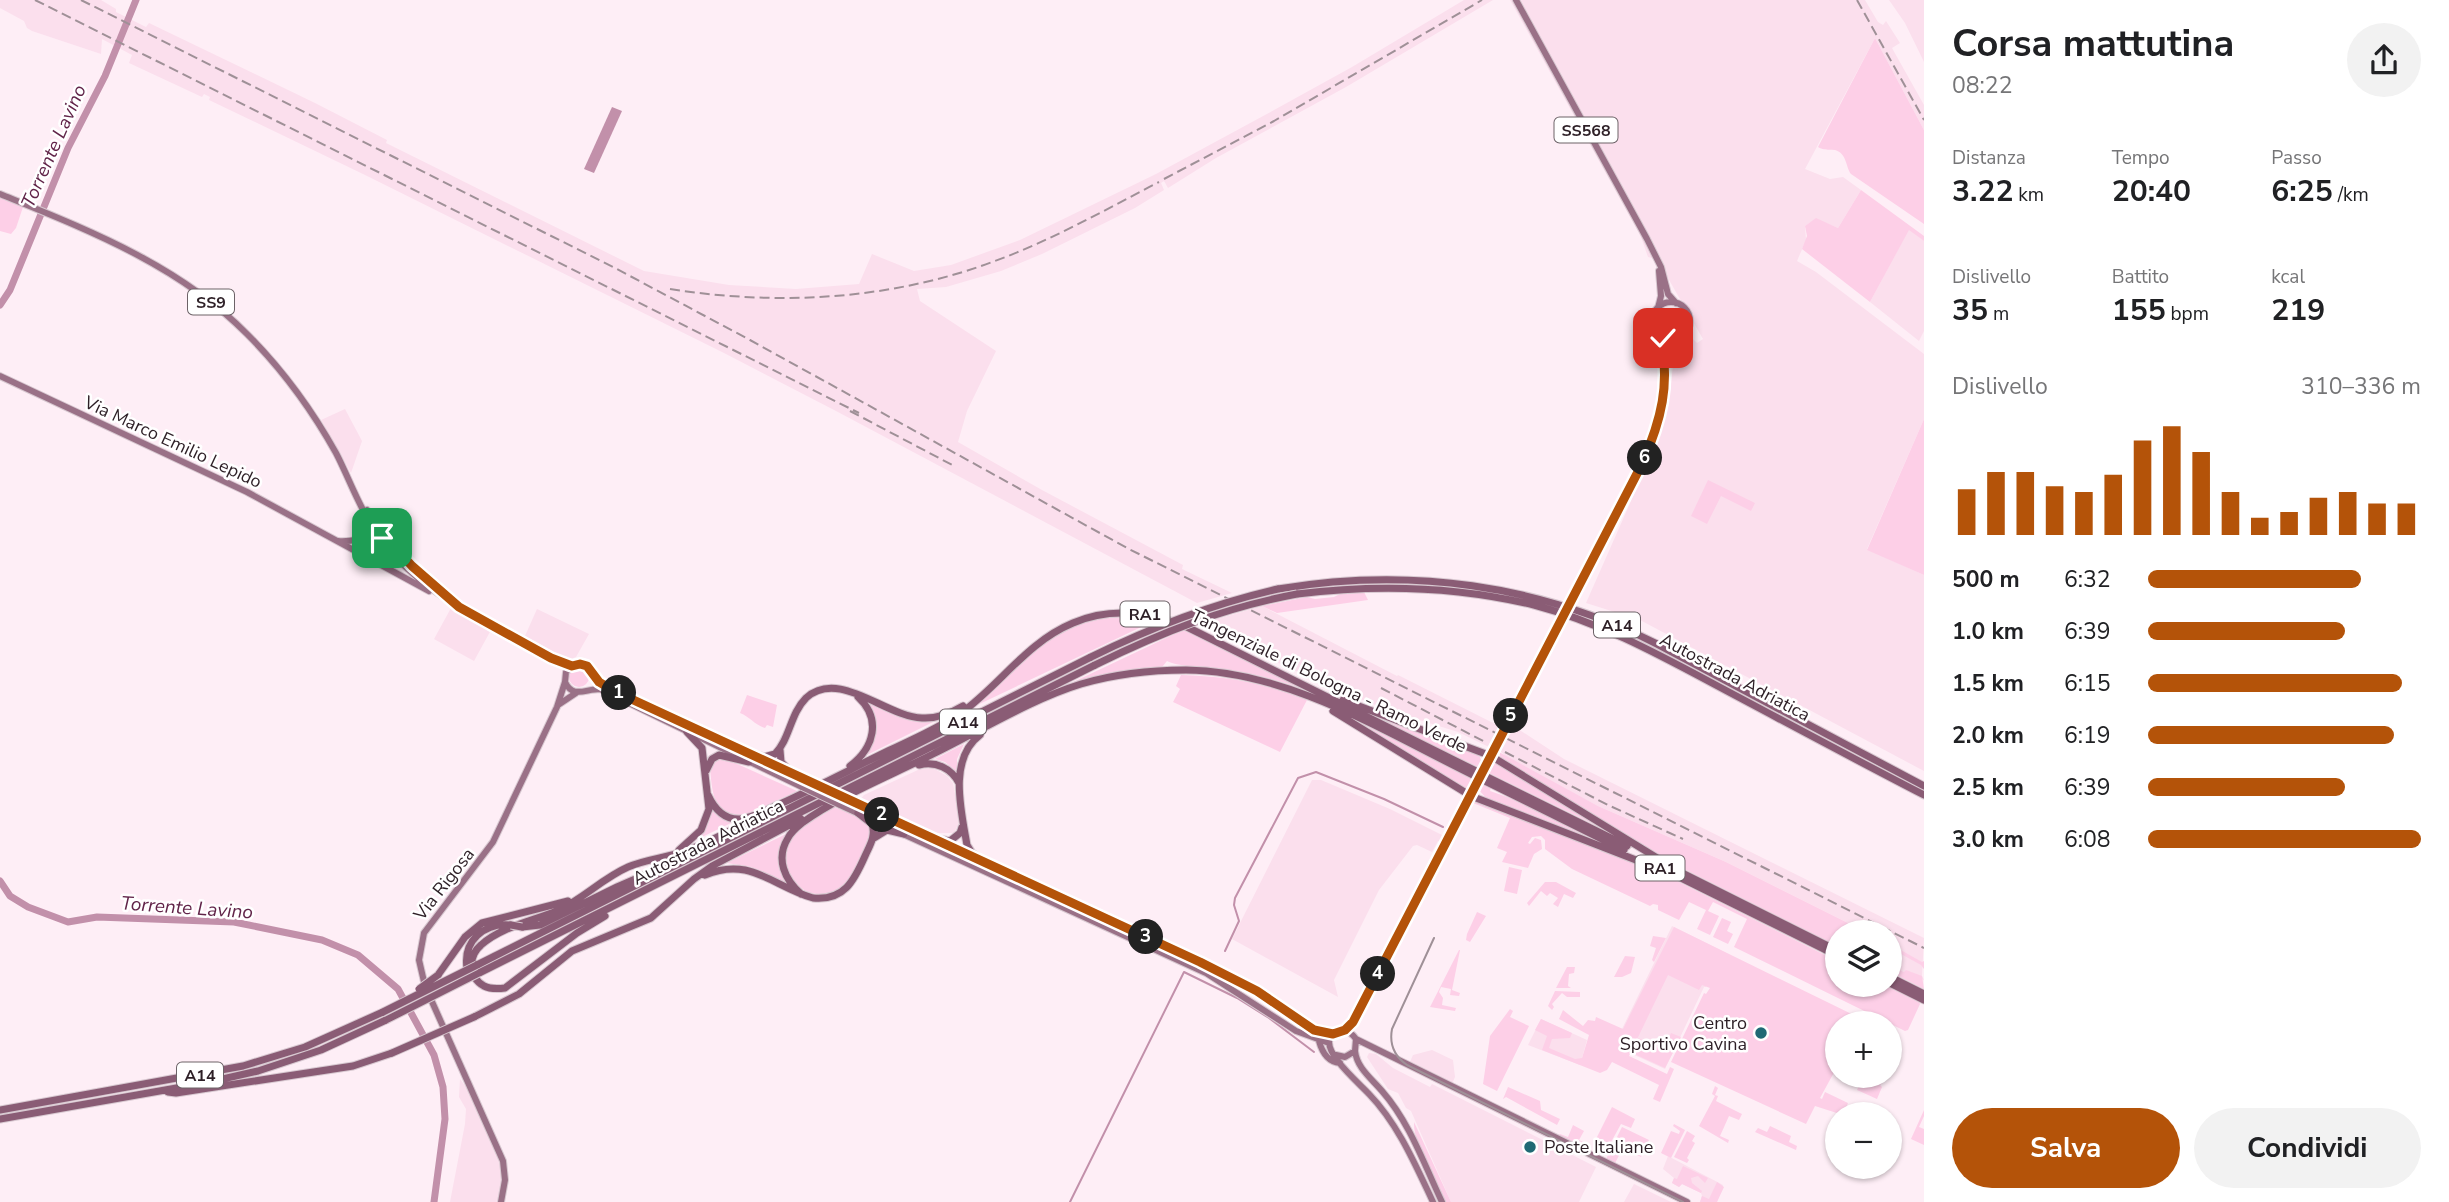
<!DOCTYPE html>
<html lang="it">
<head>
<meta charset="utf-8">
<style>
  :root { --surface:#fff; --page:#f2f2f2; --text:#202124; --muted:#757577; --accent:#b45309 }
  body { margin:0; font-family:"Nunito Sans",sans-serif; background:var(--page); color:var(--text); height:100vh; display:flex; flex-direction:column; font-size:26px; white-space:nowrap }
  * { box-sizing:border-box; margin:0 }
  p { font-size:23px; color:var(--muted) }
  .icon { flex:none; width:38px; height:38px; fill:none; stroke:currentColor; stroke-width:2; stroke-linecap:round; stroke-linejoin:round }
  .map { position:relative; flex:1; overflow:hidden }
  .drawer { display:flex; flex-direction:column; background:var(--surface); width:525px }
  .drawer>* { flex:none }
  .buttons { position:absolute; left:1825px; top:920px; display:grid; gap:14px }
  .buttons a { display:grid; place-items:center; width:77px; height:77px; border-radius:50%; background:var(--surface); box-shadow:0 2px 5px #0004; font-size:35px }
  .pin { position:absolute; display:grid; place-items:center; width:60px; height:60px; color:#fff; margin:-30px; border-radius:14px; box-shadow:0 4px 10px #0006 }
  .km { position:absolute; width:35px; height:35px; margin:-18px; border-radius:50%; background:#222; color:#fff; font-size:19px; line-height:35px; text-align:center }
  .round { display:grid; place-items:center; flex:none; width:74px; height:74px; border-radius:37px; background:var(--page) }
  .summary { display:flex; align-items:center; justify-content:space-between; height:119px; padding:0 28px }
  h1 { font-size:38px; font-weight:700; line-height:52px }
  .figures { display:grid; grid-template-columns:repeat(3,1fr); gap:10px; height:119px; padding:7px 28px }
  .figures div { display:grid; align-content:center }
  .figures b { font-size:30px; font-weight:700 }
  .figures small { font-size:19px; font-weight:400 }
  .figures p { font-size:19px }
  .chart { height:196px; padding:14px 28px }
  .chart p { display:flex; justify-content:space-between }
  .chart svg { width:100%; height:126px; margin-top:7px; stroke:var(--accent); stroke-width:6 }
  .primary-button { display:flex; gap:14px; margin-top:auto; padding:14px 28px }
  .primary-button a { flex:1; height:80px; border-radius:42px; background:var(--accent); color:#fff; font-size:28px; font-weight:700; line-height:80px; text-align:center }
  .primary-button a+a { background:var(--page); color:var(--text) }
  ul { padding:0 28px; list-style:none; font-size:23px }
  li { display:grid; grid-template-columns:112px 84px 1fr; align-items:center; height:52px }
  li i { height:18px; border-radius:9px; background:var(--accent) }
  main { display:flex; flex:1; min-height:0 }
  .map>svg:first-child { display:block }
  .built { fill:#fbdfed }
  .green { fill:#fdcfe7 }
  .water { fill:#c290aa }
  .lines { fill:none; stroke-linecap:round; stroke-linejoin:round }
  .stream { stroke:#c290aa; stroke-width:2 }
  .river { stroke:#c290aa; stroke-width:7 }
  .major-casing { stroke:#d8c9d1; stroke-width:8 }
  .highway-casing { stroke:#d8c9d1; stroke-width:9 }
  .major { stroke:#9a7187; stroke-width:6 }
  .highway { stroke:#8a5c75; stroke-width:7 }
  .tram { stroke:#9f9097; stroke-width:2 }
  .rail { stroke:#9f9097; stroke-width:2; stroke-dasharray:10 5; stroke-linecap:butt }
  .major-bridge-casing { stroke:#d8c9d1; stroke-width:8; stroke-linecap:butt }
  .highway-bridge-casing { stroke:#d8c9d1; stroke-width:9; stroke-linecap:butt }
  .major-bridge { stroke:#9a7187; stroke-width:6 }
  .highway-bridge { stroke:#8a5c75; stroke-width:7 }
  .route-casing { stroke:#fff; stroke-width:14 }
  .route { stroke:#b45309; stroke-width:9 }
  .poi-dot { fill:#206974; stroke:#fff; stroke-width:2.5 }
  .labels { text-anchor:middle; stroke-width:5; stroke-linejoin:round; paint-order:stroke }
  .shield { fill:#fff; stroke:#6c6267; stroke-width:2 }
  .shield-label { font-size:16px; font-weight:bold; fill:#2d1f26 }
  .street-label { font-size:18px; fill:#2d1f26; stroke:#fff }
  .poi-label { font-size:18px; fill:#2d1f26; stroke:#fff; text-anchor:end }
  .water-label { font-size:19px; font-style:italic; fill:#612449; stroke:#fff }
</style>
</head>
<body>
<main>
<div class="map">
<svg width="1924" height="1202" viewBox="0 0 1924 1202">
  <rect width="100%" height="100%" fill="#feeef6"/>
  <!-- built -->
  <path class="built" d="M0,0H101L116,9V12L146,27L149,23L315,103L387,140L386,143L644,271L729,285L796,289L859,284L872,254L914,271L951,265L1020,240L1156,174L1265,115L1352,67L1464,0H1493L1346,87L1216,158L1168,188L1164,181L1161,183L1164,190L1135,208L1042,254L1001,271L946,287L917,289L920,301L996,351L967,411L958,442L1042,490L1183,565L1182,569L1232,593L1197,603L836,411L724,353L363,174L209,100L210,97L204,94L202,97L129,63L132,55L102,39L101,54L32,31L27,28L24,21L0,8Z
    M1510,0H1865L1878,22L1883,25L1886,21L1900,43L1892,48L1924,105V130L1875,38L1805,169L1830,179L1843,177L1861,190L1838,228L1816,219L1805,226L1806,240L1797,261L1816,272L1924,354V419L1867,549L1924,575V771L1640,620L1586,603L1657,442L1668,408L1675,350L1679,344L1689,340L1693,339L1697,343L1703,339L1657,259L1648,257L1641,237Z
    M1889,0H1924V62L1905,23Z
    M1909,229L1924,241V331L1919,341L1870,302Z
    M345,409L362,441L351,473L321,420Z
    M1262,606L1397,676L1398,675L1501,727L1491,746L1489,747L1458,732L1400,714L1341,692L1197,625Z
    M451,608L491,630L474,661L434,639Z
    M537,609L589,634L576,657L571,659L565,658L525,636Z
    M1512,725L1564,759L1924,938L1922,976L1924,980L1894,968L1902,950L1890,944V933H1868L1726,862L1598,806L1511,761L1499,750Z
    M933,768L947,776L953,783L960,821L954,833H935L861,799L864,795L920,769Z
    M1312,780H1321L1390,809L1444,836L1441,842L1438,841L1432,852L1417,845L1413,846L1379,890L1334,980L1338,997L1232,939Z
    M1672,926L1726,953L1725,956H1722L1706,987H1704L1665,1069L1630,1053L1638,1037L1622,1029Z
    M1541,1019L1587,1040L1580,1065L1528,1045Z
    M1432,1050L1453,1060L1455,1077L1452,1084L1410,1062L1413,1055Z
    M1369,1053L1376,1054L1393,1068L1430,1087L1432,1084L1596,1167L1579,1202H1451L1411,1111L1406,1108L1398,1093L1388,1089L1367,1057Z
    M460,1079L478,1103L503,1163L501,1202H450L465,1124L466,1109L459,1097Z
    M1668,1156L1723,1185L1717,1202H1700L1702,1196L1701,1193L1682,1184L1679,1187L1672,1183L1674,1178L1663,1169Z
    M1634,1184L1671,1202H1624Z"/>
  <!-- green -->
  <path class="green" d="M1875,38L1924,130V224L1851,174C1846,168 1847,153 1835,150C1828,149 1825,151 1818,147Z
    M1861,190L1924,236V241L1909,230L1870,302L1802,249L1807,236L1805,226L1816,218L1838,228Z
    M0,197L23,207L16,228L11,234L0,231Z
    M1924,419V575L1867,550Z
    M1708,480L1755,503L1751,511L1721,496L1707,524L1691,516Z
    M1364,592L1368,600L1277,613L1262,606L1307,597L1315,599L1334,597L1342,593Z
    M1113,615L1158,619L971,708L1042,643L1075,624Z
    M1185,629L1316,694C1291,684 1264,676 1237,671C1223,669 1176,667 1167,661L1162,667L1116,672L1067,685Z
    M569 677a10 10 0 1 1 20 0a10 10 0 1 1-20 0Z
    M1181,675C1226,676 1265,683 1307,700L1280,752L1173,702L1180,689L1176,686Z
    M747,695L777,705L773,727L767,725L765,728C755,725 750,717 740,713Z
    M867,701L895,714L939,719L865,756C875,738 881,720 867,701Z
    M1374,716L1475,753L1480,757L1482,764L1480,768Z
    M1369,727L1474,780L1470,788H1465L1368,729Z
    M964,744L957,759V772L945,762L935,759Z
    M1499,752L1598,806L1726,862L1868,933H1838L1837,946L1656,855L1501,759Z
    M724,758L797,791L746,815C713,821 712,791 710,767L715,760Z
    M1494,762L1597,825V826L1487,772Z
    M1482,783L1491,788L1490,791L1513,799L1595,840L1486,798L1479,790Z
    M1480,802L1649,867L1837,961L1838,985H1886L1919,1001L1920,1004L1908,1030L1905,1031L1734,947L1747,919L1713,902L1708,911L1719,916L1710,935L1697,929L1706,910L1689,902L1679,920L1658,910V905L1653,904L1650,906L1572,869L1545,849V840L1541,836L1532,837L1528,843L1530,844L1535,838L1541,840L1542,849L1534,854L1528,868L1502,862L1507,852L1497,848L1510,818L1473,803Z
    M711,806L731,823L698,839L709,820Z
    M834,807L859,817L870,825C870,839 865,849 859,862C828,931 761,874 794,835C804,823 822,817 834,807Z
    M786,834C774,851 779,867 787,884L751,867L727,863Z
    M1509,867L1522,870L1517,894L1504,891Z
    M1545,882H1556L1576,893L1573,898L1564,894L1558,907L1553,904L1558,898L1550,893L1547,896L1541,891L1529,906L1527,903Z
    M1477,912L1486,916L1470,942L1466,940L1467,934Z
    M1722,918L1731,922L1727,931L1733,934L1728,944L1713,937Z
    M1674,927L1872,1024H1865L1855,1019L1852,1024H1838L1837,1067L1820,1098L1822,1099L1825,1092L1848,1103L1843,1115L1815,1106L1806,1124L1671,1062L1704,993L1706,994L1710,988L1702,985L1699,990L1668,975L1629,1056L1667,1074L1670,1067L1674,1069L1660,1102L1653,1099L1659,1085L1612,1062L1607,1070L1600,1073L1542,1050L1547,1036L1535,1030L1541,1019L1572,1033L1570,1038L1552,1039L1549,1048L1575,1059L1582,1058L1589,1035L1559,1019L1563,1010L1583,1026L1588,1020L1595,1021L1596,1017L1623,1029Z
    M1653,936L1666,938L1654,962L1652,960L1656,948L1650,946Z
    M1890,944L1922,962L1924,961V969L1921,965L1901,954L1895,968L1904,972L1906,970L1922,976L1924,989L1890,972Z
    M1459,950H1460L1452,990L1460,993L1459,996L1450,995L1451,989L1441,987L1439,992L1443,998L1442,1005L1456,1008L1455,1011L1430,1007Z
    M1625,956L1635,957L1631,973L1622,977H1614Z
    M1567,967H1575L1574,973L1569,974L1568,986L1571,988H1556Z
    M1555,991L1580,992V997H1567L1562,993L1552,1004L1554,1007L1552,1010L1548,1006Z
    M1510,1009L1513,1011L1510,1017L1529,1026L1497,1091L1483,1084L1490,1036Z
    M1671,1033L1681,1037L1665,1068L1632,1053L1638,1038L1663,1050Z
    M1857,1076H1873L1872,1078L1880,1082L1882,1080L1884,1081L1880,1085L1882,1087L1877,1099L1857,1090L1862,1079Z
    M1715,1086L1718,1088L1715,1095L1718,1096L1716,1101L1742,1114L1739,1120L1729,1116L1720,1136L1729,1140L1728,1143L1699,1126L1715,1096L1712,1094Z
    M1508,1087L1540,1101L1541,1110L1560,1119L1557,1125L1506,1097L1503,1099Z
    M1612,1107L1635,1119L1631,1128L1621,1124L1610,1144L1604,1141L1599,1149L1593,1145Z
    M1924,1110V1116L1919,1127L1924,1129V1145L1911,1139Z
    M1414,1122L1451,1202H1446C1436,1181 1413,1145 1414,1122Z
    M1674,1124L1685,1130L1671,1158L1661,1153L1671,1131L1679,1134L1680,1131L1673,1126Z
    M1573,1125L1584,1131L1579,1140L1589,1145L1587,1149L1559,1135L1560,1134L1568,1137Z
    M1770,1126L1791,1136L1789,1142L1797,1146L1796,1150L1755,1132L1758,1128L1767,1132Z
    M1622,1127L1649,1140L1641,1157L1623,1148L1615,1163L1606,1159Z
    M1687,1131L1695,1136L1692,1141L1695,1143L1687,1158L1689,1160L1687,1163L1674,1157Z
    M1683,1166L1708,1178L1705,1183L1698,1176L1691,1178L1692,1183L1702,1191L1701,1193L1682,1184L1679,1187L1672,1183L1674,1178L1677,1179Z
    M1717,1182L1724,1187L1717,1202H1700L1702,1196L1709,1199Z"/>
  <!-- water -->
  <path class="water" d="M612,107L622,111L594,173L584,169Z"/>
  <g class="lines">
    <!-- stream -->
    <path class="stream" d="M1225,951L1239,921L1234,905L1235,898L1298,778L1316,772L1384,799L1443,827
      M1070,1202L1184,972L1237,998L1269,1018L1314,1052"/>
    <!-- river -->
    <path class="river" d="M0,305L10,290L68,148L105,76L136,0
      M0,881L10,896L28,907L68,922L97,917L234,922L322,940L358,955L398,989L434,1055L443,1087L445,1119L434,1202"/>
    <!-- major casing -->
    <g class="major-casing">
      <path id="major" d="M1516,0L1647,239L1661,267L1668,294L1676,303
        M0,194C88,230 179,265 247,334C282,369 312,410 336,453C349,478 358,505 374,529C408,580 453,605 505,633C527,645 548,657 572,666
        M1652 321a19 19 0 1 1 38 0a19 19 0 1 1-38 0Z
        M1658,308L1661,296L1659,271
        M1660,337L1665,360
        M0,376L247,492L429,591
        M367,510C389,544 416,571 447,597
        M356,540L365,528V516
        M338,541C354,543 367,535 383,538
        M1578,588C1606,533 1643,475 1660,416C1667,394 1661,353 1678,339
        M558,705L576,693
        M1506,728L1554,634
        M743,751L601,684L587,666L576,664L566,672L565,682C573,699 585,689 600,689L802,787
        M756,757L809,782
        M1485,767L1495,748
        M850,800L1200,962L1257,991L1314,1030L1333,1034
        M840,805L1206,973L1296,1031L1329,1043
        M1344,1030L1353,1022L1361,1007L1476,785
        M1356,1039L1687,1202
        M1319,1041C1322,1052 1328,1062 1340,1063
        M1355,1051C1357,1068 1371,1078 1382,1091C1410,1123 1424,1164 1442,1202
        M1336,1055L1345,1057L1355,1051L1356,1039C1350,1030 1336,1025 1330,1038C1323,1053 1359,1083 1369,1094C1398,1124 1415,1164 1433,1202
        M501,1202L505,1180L503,1161L425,986L419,960L424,933L493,842L557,707L565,682"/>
    </g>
    <!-- highway casing -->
    <g class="highway-casing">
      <path id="highway" d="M1278,589C1409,567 1538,584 1657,644L1924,786
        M1297,594C1377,584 1455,586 1534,605C1603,623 1665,658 1727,691C1793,726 1858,761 1924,795
        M1343,700L1491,756L1680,872
        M1333,711L1471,796L1672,874
        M980,735C948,759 961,810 967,845L972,853L985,862
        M738,749L764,757L775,754C790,739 790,714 806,698C839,668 886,717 922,718C936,719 951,713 963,706
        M780,750L781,762L794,775
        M919,765C936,761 951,768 959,783
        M850,766C874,748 882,719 858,697
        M706,771L712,759L719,755L749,762
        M1485,776L1627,846
        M1483,780L1624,850
        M708,795C714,808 724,820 740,819C753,818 768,809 780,804C817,787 853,768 890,750C914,739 939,728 961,713C1000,685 1027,642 1073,623C1110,607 1150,612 1187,627L1478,772
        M874,838L887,830L904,834
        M932,838L950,841L960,833L962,827
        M679,850L701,830L709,809L702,748L687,732
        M1678,871L1838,951
        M1669,872L1838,956
        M705,875C750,856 772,886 813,898C844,901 854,881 865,856C870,845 876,836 872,824L858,813
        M801,894C785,880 775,859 788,838C791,832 797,827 802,823C839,796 892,775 933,754C980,731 1032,699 1081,684C1115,674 1150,670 1186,670C1289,671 1385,732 1475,776
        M605,916L577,933L505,988C497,989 490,989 484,986C468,977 468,956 481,945C502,926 534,921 559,910C584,898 603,878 628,867C646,859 666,858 685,851C709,843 731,830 753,819
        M522,927L540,925L617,887L670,864
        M477,965L1091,657
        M467,968C463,941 484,922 511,925
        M479,973L1095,665
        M438,975L465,937L482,923L568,901
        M1890,977L1924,994
        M1890,983L1924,1000
        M474,1017L519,994L572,951L651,918L694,879L712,866L801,819
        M168,1092L176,1093L353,1066L392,1053
        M0,1110L243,1066L305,1047L383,1012
        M0,1119L205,1083L258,1071L321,1050L386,1020"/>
    </g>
    <!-- major -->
    <use href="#major" class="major"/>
    <!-- highway -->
    <use href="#highway" class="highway"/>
    <!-- tram -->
    <path class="tram" d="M1434,938L1392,1029C1389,1045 1394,1056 1407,1065L1683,1202"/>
    <!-- rail -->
    <path class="rail" d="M35,0L859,413
      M81,0L615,268L750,340L1127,548L1924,948
      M1857,0L1924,120
      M1164,179L1274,121L1482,0
      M670,289C779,306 891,300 995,261C1052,240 1105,210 1159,182
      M850,411L956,467
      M1381,688L1487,743
      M1505,752L1608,805L1683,839"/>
    <!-- major-bridge casing -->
    <g class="major-bridge-casing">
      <path id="major-bridge" d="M1554,634L1578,588
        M1495,748L1506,728
        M809,782L850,800
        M1476,785L1485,767
        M802,787L840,805"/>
    </g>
    <!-- highway-bridge casing -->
    <g class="highway-bridge-casing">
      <path id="highway-bridge" d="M1091,657C1152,627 1212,604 1278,589
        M1095,665C1162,632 1223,608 1297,594
        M511,925L522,927
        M419,989L438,975
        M383,1012L477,965
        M386,1020L479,973
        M392,1053L474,1017"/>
    </g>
    <!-- major-bridge -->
    <use href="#major-bridge" class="major-bridge"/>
    <!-- highway-bridge -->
    <use href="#highway-bridge" class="highway-bridge"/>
  </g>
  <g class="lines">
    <!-- route casing -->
    <g class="route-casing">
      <path id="route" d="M382,538L390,542L412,566L459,607L551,658L572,666L580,664L587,666L599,682L614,691L1200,962L1257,991L1314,1030L1333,1034L1345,1030L1353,1022L1642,464C1661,421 1671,383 1660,337L1663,338"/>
    </g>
    <!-- route -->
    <use href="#route" class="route"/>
  </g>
  <!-- markers -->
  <g class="poi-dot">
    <circle cx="1761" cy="1033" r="7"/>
    <circle cx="1530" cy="1147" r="7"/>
  </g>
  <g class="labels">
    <!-- shield labels -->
    <g class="shield">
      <rect x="1554.5" y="117.5" width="63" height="25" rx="5"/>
      <rect x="188" y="289.5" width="46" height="25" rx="5"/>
      <rect x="1120.5" y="601.5" width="49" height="25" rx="5"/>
      <rect x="1594" y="612.5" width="46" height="25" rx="5"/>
      <rect x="940" y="709.5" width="46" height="25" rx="5"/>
      <rect x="1635.5" y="855.5" width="49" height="25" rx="5"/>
      <rect x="177" y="1062.5" width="46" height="25" rx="5"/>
    </g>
    <g class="shield-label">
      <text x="1586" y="136">SS568</text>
      <text x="211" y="308">SS9</text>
      <text x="1145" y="620">RA1</text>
      <text x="1617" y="631">A14</text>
      <text x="963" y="728">A14</text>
      <text x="1660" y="874">RA1</text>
      <text x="200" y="1081">A14</text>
    </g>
    <!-- street labels -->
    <g class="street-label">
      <text transform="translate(173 442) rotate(25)" y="6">Via Marco Emilio Lepido</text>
      <text transform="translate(1735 677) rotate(28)" y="6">Autostrada Adriatica</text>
      <text transform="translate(1329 681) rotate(26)" y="6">Tangenziale di Bologna - Ramo Verde</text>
      <text transform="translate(708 842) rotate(-27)" y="6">Autostrada Adriatica</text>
      <text transform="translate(444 884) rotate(-52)" y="6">Via Rigosa</text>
    </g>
    <!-- poi labels -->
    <g class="poi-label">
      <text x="1747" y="1029">Centro<tspan x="1747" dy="21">Sportivo Cavina</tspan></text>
      <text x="1544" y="1153" text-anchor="start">Poste Italiane</text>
    </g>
    <!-- water labels -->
    <g class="water-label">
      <text transform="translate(53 146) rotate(-66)" y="7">Torrente Lavino</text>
      <text transform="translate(187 907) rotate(4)" y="7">Torrente Lavino</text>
    </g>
  </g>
</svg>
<div class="buttons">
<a><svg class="icon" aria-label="layers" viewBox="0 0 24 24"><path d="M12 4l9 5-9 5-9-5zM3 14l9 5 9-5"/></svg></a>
<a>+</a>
<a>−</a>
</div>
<div class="pin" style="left:382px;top:538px;background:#1e9e55"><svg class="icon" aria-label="arrive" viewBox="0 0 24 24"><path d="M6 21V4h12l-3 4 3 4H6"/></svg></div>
<div class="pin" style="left:1663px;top:338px;background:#d93025"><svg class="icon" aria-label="check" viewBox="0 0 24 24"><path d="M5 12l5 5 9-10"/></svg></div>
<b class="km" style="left:619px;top:693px">1</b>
<b class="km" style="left:882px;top:815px">2</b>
<b class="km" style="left:1146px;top:937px">3</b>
<b class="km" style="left:1378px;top:974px">4</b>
<b class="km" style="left:1511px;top:716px">5</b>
<b class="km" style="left:1645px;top:458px">6</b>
</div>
<section class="drawer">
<div class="summary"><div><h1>Corsa mattutina</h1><p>08:22</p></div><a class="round"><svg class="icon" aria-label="share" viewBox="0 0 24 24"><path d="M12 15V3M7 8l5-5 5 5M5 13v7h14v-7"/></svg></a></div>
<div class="figures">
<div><p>Distanza</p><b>3.22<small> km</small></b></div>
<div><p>Tempo</p><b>20:40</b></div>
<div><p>Passo</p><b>6:25<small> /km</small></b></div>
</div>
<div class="figures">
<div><p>Dislivello</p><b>35<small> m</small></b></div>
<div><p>Battito</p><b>155<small> bpm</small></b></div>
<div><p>kcal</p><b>219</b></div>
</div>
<div class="chart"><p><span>Dislivello</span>310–336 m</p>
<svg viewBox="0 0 160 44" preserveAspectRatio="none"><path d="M5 44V28M15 44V22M25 44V22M35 44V27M45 44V29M55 44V23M65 44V11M75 44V6M85 44V15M95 44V29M105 44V38M115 44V36M125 44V31M135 44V29M145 44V33M155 44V33"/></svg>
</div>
<ul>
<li><b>500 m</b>6:32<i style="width:78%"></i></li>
<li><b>1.0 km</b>6:39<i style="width:72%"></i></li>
<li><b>1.5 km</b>6:15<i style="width:93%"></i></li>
<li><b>2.0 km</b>6:19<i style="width:90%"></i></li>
<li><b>2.5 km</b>6:39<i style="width:72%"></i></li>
<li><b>3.0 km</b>6:08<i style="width:100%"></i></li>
</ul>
<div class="primary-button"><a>Salva</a><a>Condividi</a></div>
</section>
</main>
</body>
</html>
